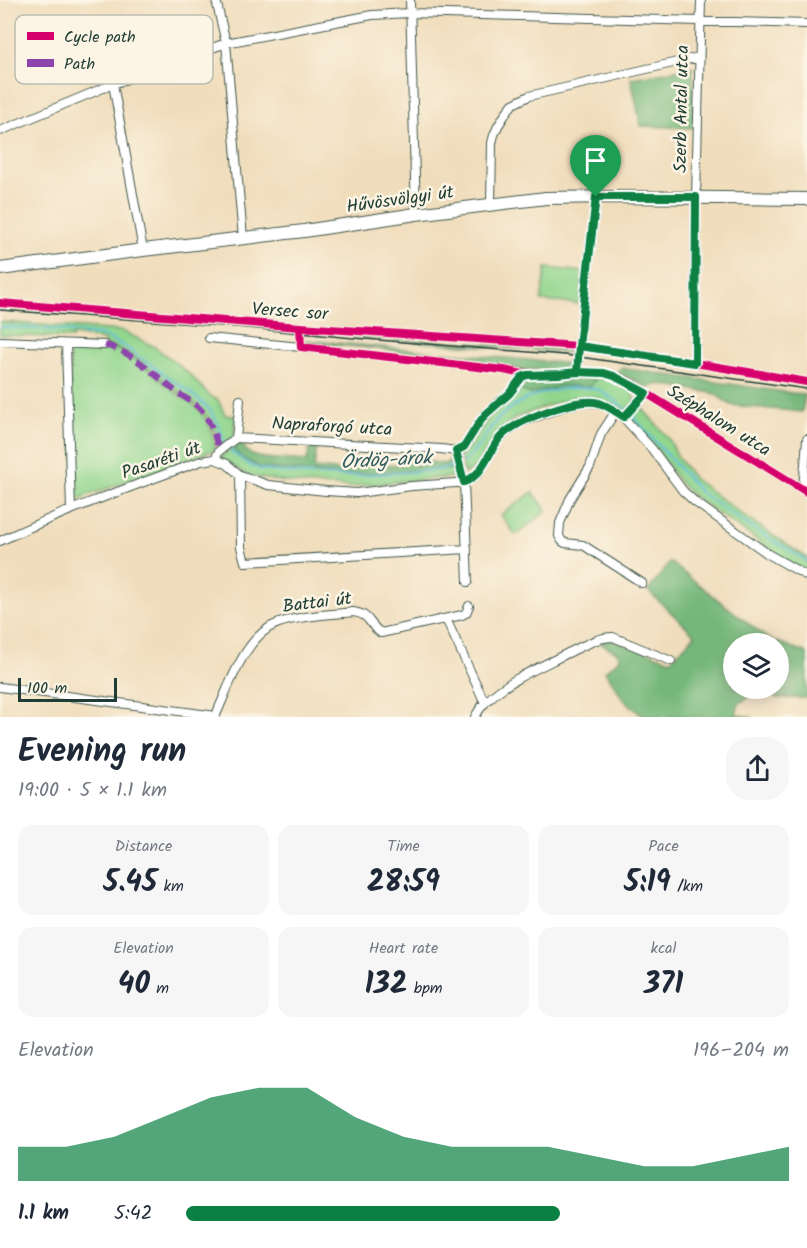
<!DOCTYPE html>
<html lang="en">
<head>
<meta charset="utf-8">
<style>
  :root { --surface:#fff; --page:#f6f6f7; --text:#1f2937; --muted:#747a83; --accent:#0b8043 }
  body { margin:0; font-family:Kalam,sans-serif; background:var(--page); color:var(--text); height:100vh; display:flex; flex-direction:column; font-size:22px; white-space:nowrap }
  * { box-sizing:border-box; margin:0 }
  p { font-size:20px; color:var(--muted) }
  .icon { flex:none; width:33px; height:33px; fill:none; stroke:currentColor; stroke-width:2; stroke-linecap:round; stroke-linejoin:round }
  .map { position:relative; height:717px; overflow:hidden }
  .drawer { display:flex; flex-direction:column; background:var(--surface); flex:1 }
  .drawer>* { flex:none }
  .buttons { position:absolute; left:723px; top:633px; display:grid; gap:12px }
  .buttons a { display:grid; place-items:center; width:66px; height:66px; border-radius:50%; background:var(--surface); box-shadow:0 3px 15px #0003; font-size:30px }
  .scale { position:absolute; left:18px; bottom:15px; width:99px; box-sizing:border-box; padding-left:6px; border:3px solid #1f3d34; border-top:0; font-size:16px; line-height:21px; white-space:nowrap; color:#1f3d34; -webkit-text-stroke:4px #fcf5e5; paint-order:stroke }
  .pin { position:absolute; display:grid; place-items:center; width:51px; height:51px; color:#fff; margin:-62px -26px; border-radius:50% 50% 50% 0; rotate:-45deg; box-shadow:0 0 6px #0007 }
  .pin .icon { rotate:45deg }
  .round { display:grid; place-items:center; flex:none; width:63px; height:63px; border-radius:24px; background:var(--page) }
  .summary { display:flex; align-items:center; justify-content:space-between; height:102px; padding:0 18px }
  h1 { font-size:33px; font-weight:800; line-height:45px }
  .figures { display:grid; grid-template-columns:repeat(3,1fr); gap:9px; height:102px; padding:6px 18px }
  .figures div { display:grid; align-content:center; border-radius:15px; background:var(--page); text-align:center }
  .figures b { font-size:30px; font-weight:800 }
  .figures small { font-size:16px; font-weight:400 }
  .figures p { font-size:16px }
  .chart { height:168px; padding:12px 18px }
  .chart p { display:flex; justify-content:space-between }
  .chart svg { width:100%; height:108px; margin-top:6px; fill:var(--accent); opacity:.7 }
  ul { padding:0 18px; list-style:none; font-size:20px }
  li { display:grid; grid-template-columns:96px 72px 1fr; align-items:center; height:45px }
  li i { height:15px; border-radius:8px; background:var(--accent) }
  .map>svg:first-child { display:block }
  .green { fill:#92d68e; stroke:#588a61; stroke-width:1.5 }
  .forest { fill:#75b779; stroke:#4a7a56; stroke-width:1.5; fill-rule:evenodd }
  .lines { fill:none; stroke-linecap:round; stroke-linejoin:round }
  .stream { stroke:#5fbbdd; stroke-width:2 }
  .minor-casing { stroke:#3e5548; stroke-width:10 }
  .secondary-casing { stroke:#3e5548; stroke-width:14 }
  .minor { stroke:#fff; stroke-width:8 }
  .secondary { stroke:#fff; stroke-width:12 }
  .tram { stroke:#1f3d34; stroke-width:1.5 }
  .quiet { stroke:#8e44ad; stroke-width:6; stroke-dasharray:12 6; stroke-linecap:butt }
  .cycleway-casing { stroke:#fcf5e5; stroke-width:11 }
  .cycleway { stroke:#d6006c; stroke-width:8 }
  .route-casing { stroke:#fff; stroke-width:12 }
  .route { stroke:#0b8043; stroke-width:8 }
  .labels { text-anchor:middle; stroke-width:5; stroke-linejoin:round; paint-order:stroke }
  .street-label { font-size:18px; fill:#1f3d34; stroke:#fcf5e5 }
  .water-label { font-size:20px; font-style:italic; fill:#2f5c5e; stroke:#fcf5e5 }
  .key { fill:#fcf5e5; stroke:#babeb0; stroke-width:1.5 }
  .key-label { font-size:16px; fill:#1f3d34 }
</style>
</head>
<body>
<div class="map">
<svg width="807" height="717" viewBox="0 0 807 717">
  <rect width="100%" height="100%" fill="#fcf5e5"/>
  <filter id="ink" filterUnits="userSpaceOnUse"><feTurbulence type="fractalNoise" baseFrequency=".0167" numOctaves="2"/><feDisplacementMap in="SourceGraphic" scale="12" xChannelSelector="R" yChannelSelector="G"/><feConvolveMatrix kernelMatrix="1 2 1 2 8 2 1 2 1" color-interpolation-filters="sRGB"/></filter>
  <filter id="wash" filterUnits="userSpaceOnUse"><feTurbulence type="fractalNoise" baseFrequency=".008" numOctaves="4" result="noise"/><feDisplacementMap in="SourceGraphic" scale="24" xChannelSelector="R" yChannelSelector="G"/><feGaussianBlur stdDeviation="1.35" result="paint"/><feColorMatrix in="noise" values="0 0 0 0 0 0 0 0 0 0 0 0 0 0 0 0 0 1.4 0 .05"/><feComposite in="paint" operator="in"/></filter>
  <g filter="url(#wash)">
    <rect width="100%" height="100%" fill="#f0ddbc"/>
    <!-- green -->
    <path class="green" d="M546,268L584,272L580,304L541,301Z
      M0,322L122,331L153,346L175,362L189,374L210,396L218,400L225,415L235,416L234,437L221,448C216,434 212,422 202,410C197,403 187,399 180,393C155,375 137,352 105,345L104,340L73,335L72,338L0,335Z
      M69,346C84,346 101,344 115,349C138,357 157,378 175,392C183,398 191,402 198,409C206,417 218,440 214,450L75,500Z
      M596,378C609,379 633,384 634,399L669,439L679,459L694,479L751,521L807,558V574L694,497L680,483L657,450L641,430L623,411L595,397H576L544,407L515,418L498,432L476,467L469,472L464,473L460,456L467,449L488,419L509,396L511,398L521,390L531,394L561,386L589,387Z
      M233,448L240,457L261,468L343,475L449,469L455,466L458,475L453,477L364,485L352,487L301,484L259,478L247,475L221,458V455Z
      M533,492L547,511L515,535L501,515Z"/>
    <!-- forest -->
    <path class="forest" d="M693,67V128L641,126L631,78Z
      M355,335L572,350L573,353L355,337Z
      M304,340L573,364L572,368L567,371L525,369L372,348L304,343Z
      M621,368L805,395L802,412L731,405L713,393L659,384L648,388L630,378L616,373Z
      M578,376L596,378L590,387L561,386L531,394L521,390L511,398L509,396L521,386L530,380Z
      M241,442C244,446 245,451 249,453C261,461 292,459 307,461L310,446H317L314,468L337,470L346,469L345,454L343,445H351L356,450L353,457L355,466L363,467L371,462L392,465L403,463L405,460H412L416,465L426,461L445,464L451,459L455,466L450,469L343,475L261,468L240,457L233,448Z
      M670,562L767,638L807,653V698H777L766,693L754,694L739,703L736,715L753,717H644L624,700L605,671L620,659L617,652L600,643L610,639L671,660L695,635L648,591ZM734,644H778V688H734Z"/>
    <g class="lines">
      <!-- stream -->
      <path class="stream" d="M0,327L59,330L104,336L124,346L191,393L210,410L219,426L224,442
        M631,414L700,492L757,531L807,561
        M228,447L233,453L250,465L263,470L310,475L348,476L438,470L456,465
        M462,463C477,453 485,433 497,420C517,398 544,390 573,388C579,388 589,387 596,389C605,392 619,404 627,410"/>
    </g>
  </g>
  <g filter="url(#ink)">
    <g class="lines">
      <!-- minor casing -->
      <g class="minor-casing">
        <path id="minor" d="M216,0L226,43L243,238
          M410,0L416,214
          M113,84L143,250
          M0,131L113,84L226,43L372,15L410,13L807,24
          M491,204L492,143L494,135L498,126L508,110L513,104L529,96L699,57
          M0,303L300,327L579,346L695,363L807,382
          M300,327L301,347
          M209,338L301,347L504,370C522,374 537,375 556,374C572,374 587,371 603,373C619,375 633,385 646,393L807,492
          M0,341L105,345
          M66,344L71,510
          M695,363L696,197L701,0
          M577,372L579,346L596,197
          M616,411L601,434L590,467L570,499L560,523L559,536L562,541L565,543L583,545L642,583
          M623,417L646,393
          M236,438L240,400
          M456,451L464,482L468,582
          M456,451L461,450L464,447L479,423L486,414L509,394L522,377L527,375
          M215,459L219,451L236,438L441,449L456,451
          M240,475L241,547L245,562L467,549
          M803,489L807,439
          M0,541C65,510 133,486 201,461L215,459L227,464L240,475L268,485L326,491L357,493L412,486L456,483L466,481L478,474L498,440L504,434L519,423L568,405L584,402L598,403L609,407L623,417L652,449L683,491L695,502L768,554L807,576
          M446,619L485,703
          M0,687L216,716
          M215,717C229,687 245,634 279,623C303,615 329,615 353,612C371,614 368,625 381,633L462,615L466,613L469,606
          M475,717C478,712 481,706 486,702C508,680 538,668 566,654C581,647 597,637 613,637L671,661"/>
      </g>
      <!-- secondary casing -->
      <g class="secondary-casing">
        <path id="secondary" d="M0,269L143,250L304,231L416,214L546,198L617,197L807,199"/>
      </g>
      <!-- minor -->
      <use href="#minor" class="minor"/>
      <!-- secondary -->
      <use href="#secondary" class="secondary"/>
      <!-- tram -->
      <path class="tram" d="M0,310L235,327L353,338L565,355L807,389"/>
      <!-- quiet -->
      <path class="quiet" d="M105,345C135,353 154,375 178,393C185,398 195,403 200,409C211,421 215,436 219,451"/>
      <!-- cycleway casing -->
      <g class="cycleway-casing">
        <path id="cycleway" d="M0,303L300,327L579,346L695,363L807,382
          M300,327L301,347L504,370L527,375L559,374L577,372L604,373L614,376L646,393L807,492"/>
      </g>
      <!-- cycleway -->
      <use href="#cycleway" class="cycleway"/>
    </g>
  </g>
  <g class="lines" filter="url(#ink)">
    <!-- route casing -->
    <g class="route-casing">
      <path id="route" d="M596,197L579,346L577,372L604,373L614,376L646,393L624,417C615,411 606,404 595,402C572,399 512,421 498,440C487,456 483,475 464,482L456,451L464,447L479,423L486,414L509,394L522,377L527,375L559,374L577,372L579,346L695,363L696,197H596"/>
    </g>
    <!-- route -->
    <use href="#route" class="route"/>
  </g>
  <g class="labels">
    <!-- street labels -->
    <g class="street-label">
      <text transform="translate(681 109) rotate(-89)" y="6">Szerb Antal utca</text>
      <text transform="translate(400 199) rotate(-8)" y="6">Hűvösvölgyi út</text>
      <text transform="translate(290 311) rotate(4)" y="6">Versec sor</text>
      <text transform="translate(719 420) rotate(32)" y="6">Széphalom utca</text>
      <text transform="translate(332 426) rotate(3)" y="6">Napraforgó utca</text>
      <text transform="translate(161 460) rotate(-19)" y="6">Pasaréti út</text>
      <text transform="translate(317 602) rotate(-7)" y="6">Battai út</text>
    </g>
    <!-- water labels -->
    <g class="water-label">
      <text transform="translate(386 459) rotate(-3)" y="7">Ördög-árok</text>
    </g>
  </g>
  <!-- legend -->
  <rect x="15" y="15" width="198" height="69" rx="9" class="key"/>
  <rect x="27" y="32" width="27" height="8" fill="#d6006c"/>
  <rect x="27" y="59" width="27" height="8" fill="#8e44ad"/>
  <g class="key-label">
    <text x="64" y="42">Cycle path</text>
    <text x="64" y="69">Path</text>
  </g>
</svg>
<div class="buttons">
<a><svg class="icon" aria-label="layers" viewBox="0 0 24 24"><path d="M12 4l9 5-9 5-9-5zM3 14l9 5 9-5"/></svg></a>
</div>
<div class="scale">100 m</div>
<div class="pin" style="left:596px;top:197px;background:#1e9e55"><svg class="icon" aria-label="arrive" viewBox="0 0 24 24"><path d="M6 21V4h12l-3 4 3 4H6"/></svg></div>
</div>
<section class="drawer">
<div class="summary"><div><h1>Evening run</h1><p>19:00 · 5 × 1.1 km</p></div><a class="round"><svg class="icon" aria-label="share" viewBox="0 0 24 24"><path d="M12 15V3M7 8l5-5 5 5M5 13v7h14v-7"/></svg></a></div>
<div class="figures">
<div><p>Distance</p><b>5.45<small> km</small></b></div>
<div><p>Time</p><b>28:59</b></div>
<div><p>Pace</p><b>5:19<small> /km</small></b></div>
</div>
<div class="figures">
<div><p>Elevation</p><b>40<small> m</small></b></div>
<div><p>Heart rate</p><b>132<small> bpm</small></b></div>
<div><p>kcal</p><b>371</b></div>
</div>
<div class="chart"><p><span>Elevation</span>196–204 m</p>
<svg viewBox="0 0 160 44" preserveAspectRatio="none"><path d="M0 44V30L10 30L20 26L30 18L40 10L50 6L60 6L70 18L80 26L90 30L100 30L110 30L120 34L130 38L140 38L150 34L160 30V44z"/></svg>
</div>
<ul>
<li><b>1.1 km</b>5:42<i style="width:62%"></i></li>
</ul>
</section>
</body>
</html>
